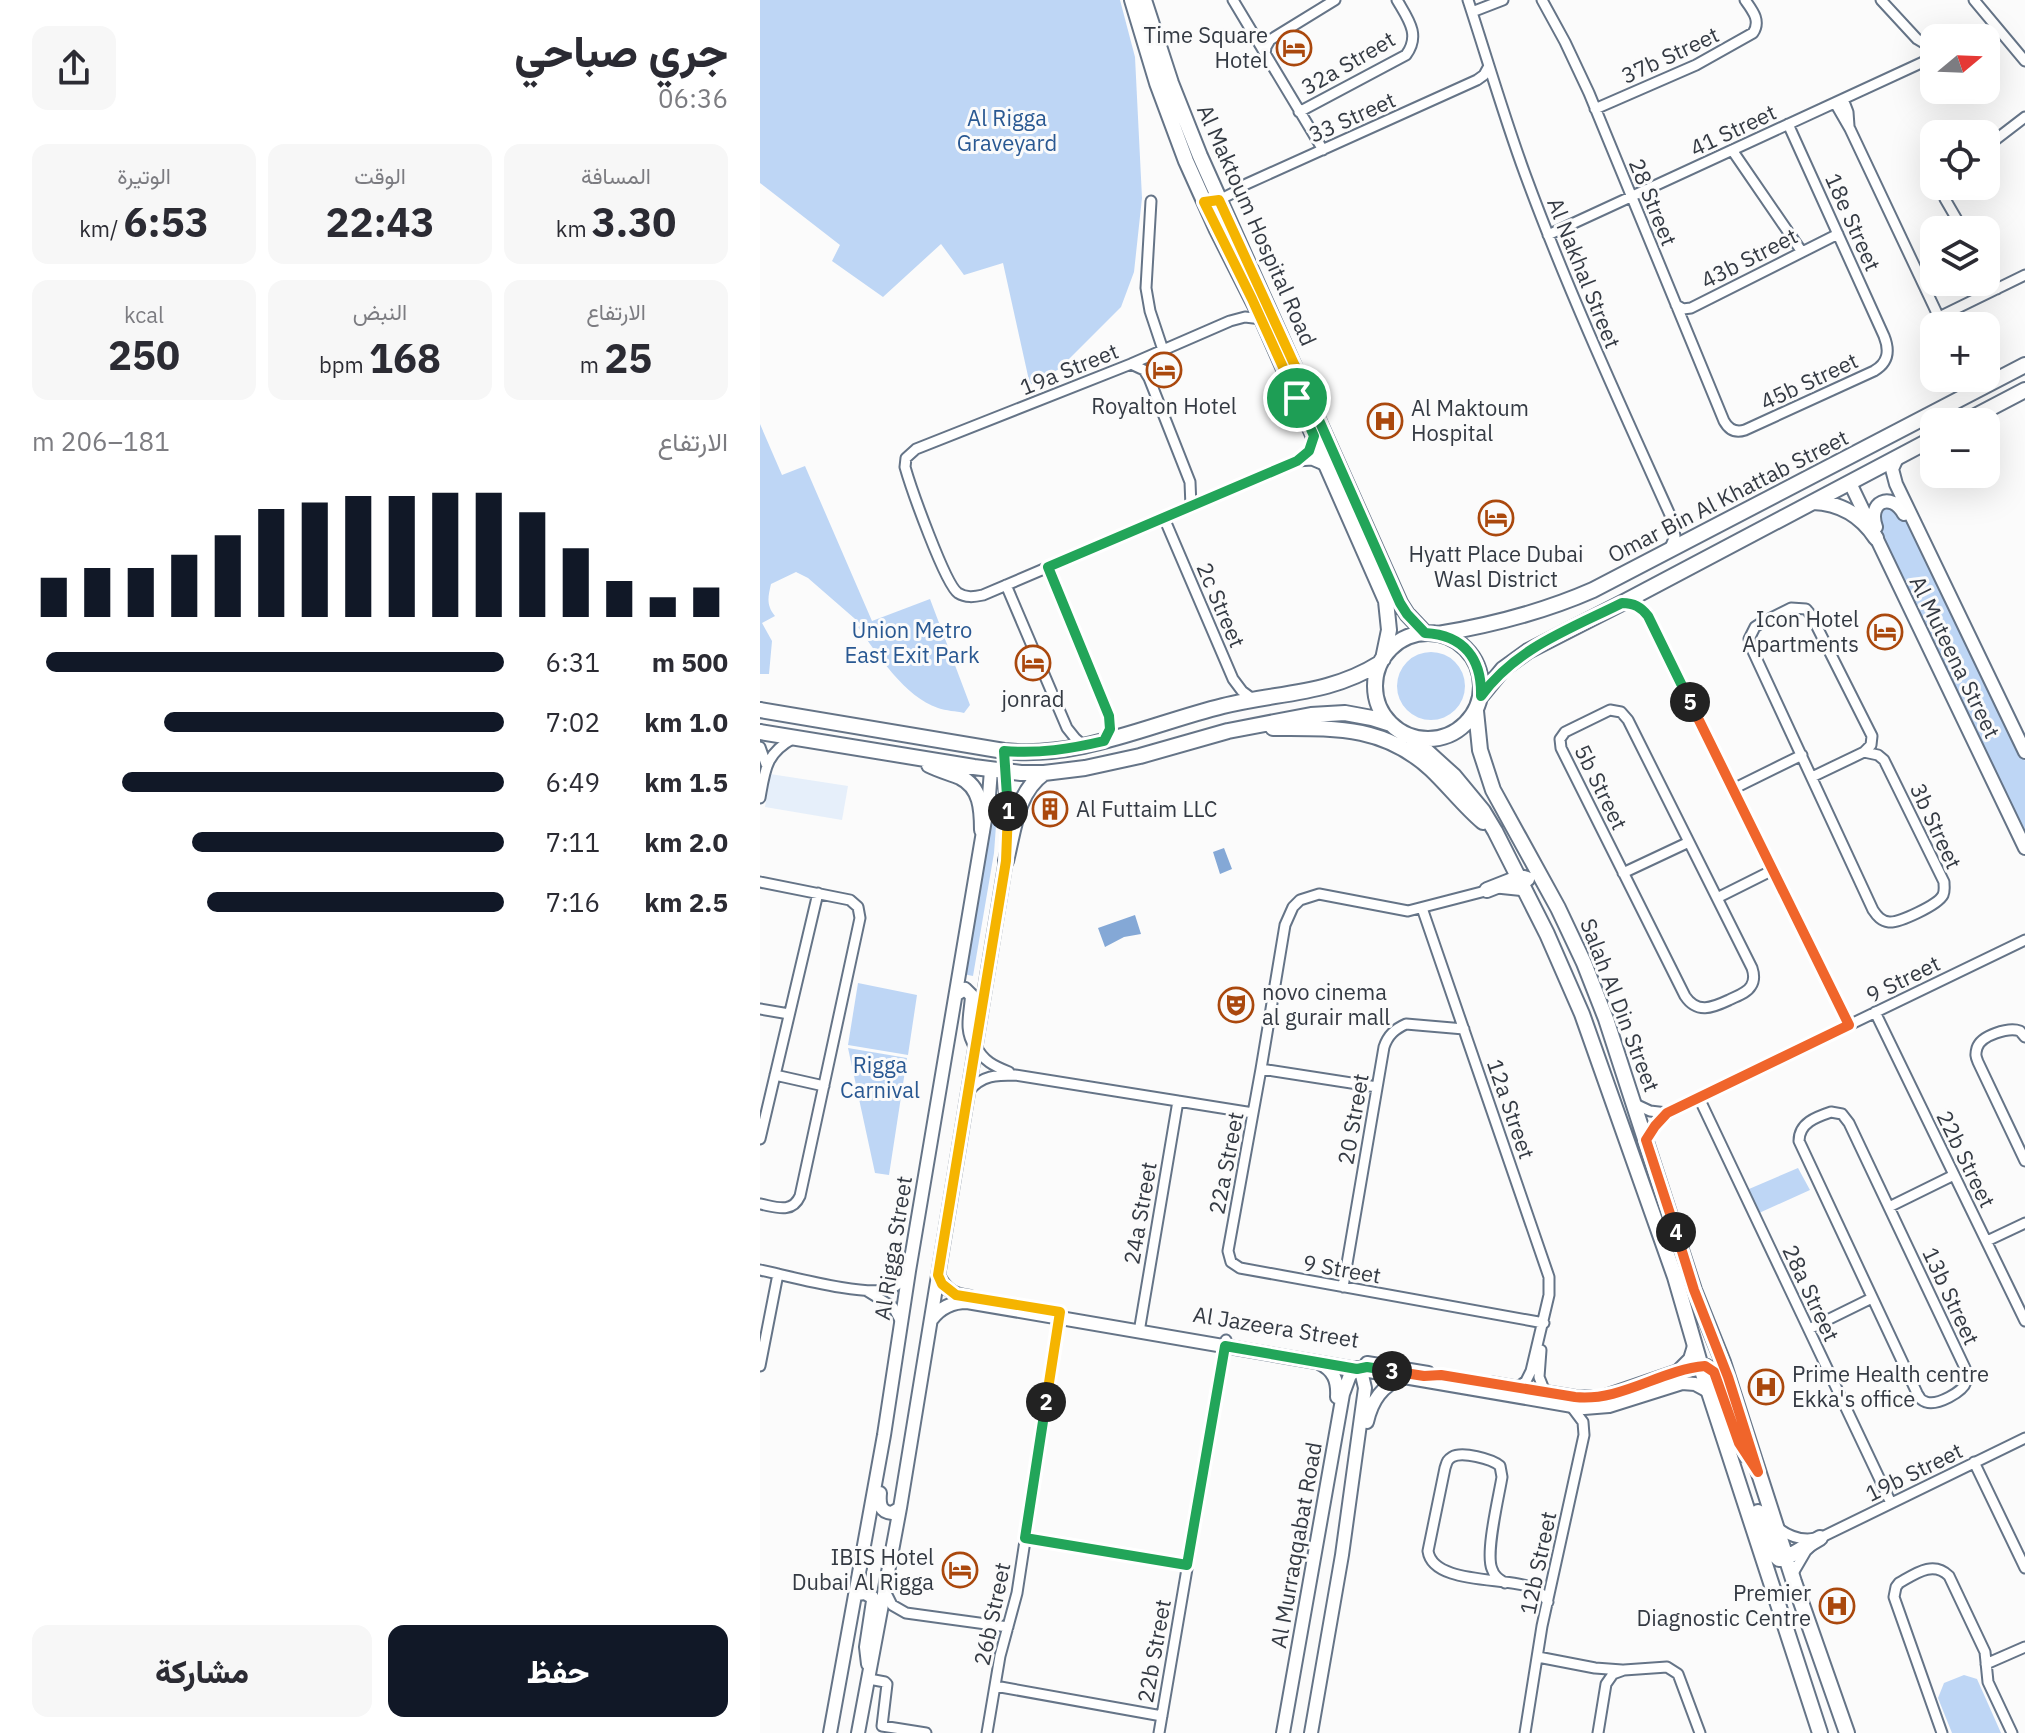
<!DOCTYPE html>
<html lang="ar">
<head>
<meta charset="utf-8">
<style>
  :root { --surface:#fff; --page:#f7f7f7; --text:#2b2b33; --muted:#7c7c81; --accent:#111827 }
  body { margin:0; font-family:"IBM Plex Sans",Vazirmatn,sans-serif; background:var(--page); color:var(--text); direction:rtl; height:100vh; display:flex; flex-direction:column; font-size:30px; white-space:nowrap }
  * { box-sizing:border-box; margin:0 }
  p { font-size:26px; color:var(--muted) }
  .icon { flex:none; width:44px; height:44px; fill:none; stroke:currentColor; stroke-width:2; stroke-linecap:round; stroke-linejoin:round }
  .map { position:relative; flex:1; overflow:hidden; direction:ltr }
  .details { display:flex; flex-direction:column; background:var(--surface); width:760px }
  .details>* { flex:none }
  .needle { width:52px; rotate:71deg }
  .buttons { position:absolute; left:1160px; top:24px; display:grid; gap:16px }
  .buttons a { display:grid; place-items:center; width:80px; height:80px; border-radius:16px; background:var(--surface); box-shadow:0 8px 32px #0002; font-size:40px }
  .pin { position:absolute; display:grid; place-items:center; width:68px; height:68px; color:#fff; margin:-34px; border:4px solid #fff; border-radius:50%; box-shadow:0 2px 8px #0007 }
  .km { position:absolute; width:40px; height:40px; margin:-20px; border-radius:50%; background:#222; color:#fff; font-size:22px; line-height:40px; text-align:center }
  .round { display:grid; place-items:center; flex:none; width:84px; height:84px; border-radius:16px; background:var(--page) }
  .head { display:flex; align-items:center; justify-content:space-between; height:136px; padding:0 32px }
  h1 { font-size:44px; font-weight:800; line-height:60px }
  .stats { display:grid; grid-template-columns:repeat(3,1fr); gap:12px; height:136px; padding:8px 32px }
  .stats div { display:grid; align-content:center; border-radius:16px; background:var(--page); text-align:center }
  .stats b { font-size:40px; font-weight:800 }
  .stats small { font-size:22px; font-weight:400 }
  .stats p { font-size:22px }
  .chart { height:224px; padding:16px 32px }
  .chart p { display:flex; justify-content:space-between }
  .chart svg { width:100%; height:144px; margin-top:8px; stroke:var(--accent); stroke-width:6 }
  .primary-button { display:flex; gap:16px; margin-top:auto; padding:16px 32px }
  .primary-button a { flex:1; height:92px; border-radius:16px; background:var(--accent); color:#fff; font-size:32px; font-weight:800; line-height:92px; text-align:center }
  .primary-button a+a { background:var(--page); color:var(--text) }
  ul { padding:0 32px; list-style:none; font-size:26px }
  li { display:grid; grid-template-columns:128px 96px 1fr; align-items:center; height:60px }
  li i { height:20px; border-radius:10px; background:var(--accent) }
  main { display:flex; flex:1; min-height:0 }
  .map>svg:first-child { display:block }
  .built { fill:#e6effa }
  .green { fill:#bed6f5 }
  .water { fill:#84a8d6 }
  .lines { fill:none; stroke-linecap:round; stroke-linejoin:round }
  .minor-casing { stroke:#657487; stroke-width:13 }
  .tertiary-casing { stroke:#657487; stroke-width:16 }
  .secondary-casing { stroke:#657487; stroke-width:18 }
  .minor { stroke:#fff; stroke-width:9 }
  .tertiary { stroke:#fff; stroke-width:12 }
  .secondary { stroke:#fff; stroke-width:14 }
  .split-1-casing { stroke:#fff; stroke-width:16 }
  .split-2-casing { stroke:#fff; stroke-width:16 }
  .split-3-casing { stroke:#fff; stroke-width:16 }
  .split-4-casing { stroke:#fff; stroke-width:16 }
  .split-5-casing { stroke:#fff; stroke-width:16 }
  .split-6-casing { stroke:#fff; stroke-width:16 }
  .split-7-casing { stroke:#fff; stroke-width:16 }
  .split-1 { stroke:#22a559; stroke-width:10 }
  .split-2 { stroke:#f5b400; stroke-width:10 }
  .split-3 { stroke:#22a559; stroke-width:10 }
  .split-4 { stroke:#f0652b; stroke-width:10 }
  .split-5 { stroke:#f0652b; stroke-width:10 }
  .split-6 { stroke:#22a559; stroke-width:10 }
  .split-7 { stroke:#f5b400; stroke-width:10 }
  .labels { text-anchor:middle; stroke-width:6; stroke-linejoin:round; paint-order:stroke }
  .poi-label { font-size:22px; fill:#343a43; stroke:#fbfbfb; text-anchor:end }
  .street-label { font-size:22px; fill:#343a43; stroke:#fbfbfb }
  .park-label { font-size:22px; fill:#295892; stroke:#fbfbfb }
</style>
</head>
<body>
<main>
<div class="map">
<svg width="1265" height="1733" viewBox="0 0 1265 1733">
  <rect width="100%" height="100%" fill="#fbfbfb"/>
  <!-- built -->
  <path class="built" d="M10,774L88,786L82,820L5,807Z"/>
  <!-- green -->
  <path class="green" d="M0,0H360L375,57L382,198L374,272L361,307L299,369L270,385L243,263L204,275L181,244L123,297L72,261L80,245L0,183Z
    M0,424L22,475L45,466L112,621L170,599L210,705L204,713C196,711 186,711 178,708C145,697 118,655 98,627L102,625L48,578L36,572L11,584C8,597 6,605 15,616L2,623L12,641L9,674H0Z
    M1138,498L1265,761V846L1104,515Z
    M637 686a34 34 0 1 1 68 0a34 34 0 1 1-68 0Z
    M232,797L238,798L234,853L213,976L203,974Z
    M98,983L157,995L148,1055L88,1045Z
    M88,1048L147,1058L129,1175L115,1173Z
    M1038,1168L1050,1190L999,1213L989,1189Z
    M1204,1675L1217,1679L1241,1733H1192L1178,1698L1184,1683Z"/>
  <!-- water -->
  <path class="water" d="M464,848L472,869L460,874L453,852Z
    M375,915L381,934L364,937L345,947L338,928Z"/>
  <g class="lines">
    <!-- minor casing -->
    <g class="minor-casing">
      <path id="minor" d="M473,0L563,150
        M708,0C727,58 744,117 765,174C808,291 860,404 911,517L915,536L910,548
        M782,0L805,42L829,93L964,421C969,430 976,433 985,430L1114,371C1128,363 1130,351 1124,336L1028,124
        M1121,0L1157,39L1167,45L1174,53
        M1214,0L1265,61
        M712,12L743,0
        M1216,38L1237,28
        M505,55L506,47L510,40L575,0
        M1083,99L1088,112L1089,126
        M1075,103L1090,129L1183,326
        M835,109L936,65L993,33C1001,21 993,11 985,0
        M539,112L646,55C661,35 648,19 637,0
        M1226,147L1265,117
        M972,150L1042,252
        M1183,186L1185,199L1203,230
        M391,201L386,288L390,311L403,350
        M455,202L473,193L482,186L717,80L724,75L729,66
        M788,235L1174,57
        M1226,271L1237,289
        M916,305L923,309L931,308L1078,234
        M1179,317L1265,275
        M502,319L485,317L470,321L371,364L156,449L146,458L145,467C151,488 185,584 198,593C206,598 214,597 223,595L537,461L552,460L566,466
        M371,364L384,370L389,378L430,482L431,507
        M1208,378L1215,393
        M404,518L473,679L482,691L494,700
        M288,567L349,716L350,729L344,741
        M246,585L307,728L315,738L324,746
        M864,603L877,605L888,616L1089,1025
        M850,710L861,712L868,720L992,968C994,974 995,980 991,986C987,993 977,996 969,1000C952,1008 937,1014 925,996L801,748L800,739L805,732Z
        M0,747L6,764
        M1052,777L1104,752L1111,745L1112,736L1051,615L1046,609L1031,608L1001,623L995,627L989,639L991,647L1113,910C1117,916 1121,921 1129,922C1139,923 1178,905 1183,895C1185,890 1184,888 1184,882L1124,760L1118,755L1104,752
        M973,789L1042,755
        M0,798C5,769 6,753 34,738
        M863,873L929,842
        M0,882L90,900L98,907L100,918L40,1196C32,1214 16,1207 0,1204
        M766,891L737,888L648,911L559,894L540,900L533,907L525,925L501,1069L468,1251L471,1262L480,1268L784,1323
        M957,898L1013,870
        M662,908L789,1277V1295L771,1371L766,1381L757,1388
        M0,1009L29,1014
        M1115,1012L1265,1321
        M1265,1037L1260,1031C1249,1027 1221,1035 1217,1048C1215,1055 1216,1057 1218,1062L1265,1161
        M216,1046C223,1061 234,1066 249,1072
        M501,1069L617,1087
        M15,1075L64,1086
        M209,1091C222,1075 237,1075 255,1075L493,1113
        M939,1098L1131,1503
        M875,1104L890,1111L907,1113
        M1071,1112L1082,1114L1089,1123L1205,1368C1207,1374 1208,1376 1206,1382C1203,1392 1177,1406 1166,1402C1160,1400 1160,1398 1157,1393L1039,1141C1039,1123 1056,1117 1071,1112Z
        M0,1139L58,893
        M886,1140L895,1126L907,1113L1265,940
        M1129,1207L1194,1175
        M1227,1241L1265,1223
        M0,1270C29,1276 105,1297 129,1289C138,1286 144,1280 148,1273
        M583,1287L624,1047C628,1035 635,1029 646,1024L704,1029
        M107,1291L133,1307L141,1322
        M1049,1329L1112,1298
        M379,1332L418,1101
        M781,1350L779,1377L785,1392
        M0,1366L18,1274
        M1214,1462L1265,1568
        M1018,1528C1030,1537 1042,1541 1056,1538
        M265,1538L427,1565
        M1032,1575L1046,1551L1060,1538L1265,1438
        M745,1583C739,1579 734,1576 732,1569C725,1553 739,1496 742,1477L740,1466C732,1459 702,1451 692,1457C687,1460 687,1462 685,1468L668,1551C673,1586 751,1576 775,1589C781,1592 784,1596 788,1602
        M125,1591L132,1605L146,1613L248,1627
        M778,1657L835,1668L862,1670
        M1226,1664L1265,1647
        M109,1679L125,1682L127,1684L122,1726L166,1733
        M235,1686L402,1716
        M227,1733L240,1656L257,1593L300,1312
        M399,1733L466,1340
        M765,1733L782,1626L824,1435L823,1422L811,1406
        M838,1733L846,1684L853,1674L864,1670L907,1667L918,1674L940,1733
        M1182,1733L1134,1597L1136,1587L1139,1583C1155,1574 1173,1560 1189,1576L1225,1652L1228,1682L1252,1733"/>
    </g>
    <!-- tertiary casing -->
    <g class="tertiary-casing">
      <path id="tertiary" d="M1137,458L1132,469L1136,484L1265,752
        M1090,483L1265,848
        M1116,527C1107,502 1131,491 1144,514
        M244,771L247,804L248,836
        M197,994L205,989L212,996C211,1014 205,1030 216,1046
        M178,1275C185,1290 194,1295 210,1297
        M172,1319C181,1307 192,1302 207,1302L824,1408L849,1406L922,1383L935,1384L948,1391
        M559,1363C574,1370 578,1381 577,1397
        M607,1363L668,1373
        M729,1383L815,1397H842L918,1371L930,1359L934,1346
        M607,1422C612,1400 622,1386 643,1377
        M120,1493C119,1504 120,1512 132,1513L140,1508
        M96,1594L105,1593L112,1597L113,1601L106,1647L108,1664
        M70,1733L124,1435L149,1271L229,796L231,770
        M98,1733L140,1508L247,854
        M523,1733L583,1394L590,1375L599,1368
        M551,1733L582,1555L605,1388L602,1375L596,1368"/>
    </g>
    <!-- secondary casing -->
    <g class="secondary-casing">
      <path id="secondary" d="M372,0L397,83L426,161L457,230L502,319L626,601L629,630L623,659
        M384,0L411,83L440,156L640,603L647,614L665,633
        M1204,422L1265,390
        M1053,502C1080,503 1101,515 1116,538
        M615 686a53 53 0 1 1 106 0a53 53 0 1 1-106 0Z
        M678,634C732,625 783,612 833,590L1265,365
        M721,696L743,669L768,651L862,603L1174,438
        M0,710L244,751C320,759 390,724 463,706C519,692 569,695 620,663
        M716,711L720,750L733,790L798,908L824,963L846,1019L934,1290L963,1362L1034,1582L1087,1733
        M513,728C573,728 623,725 671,769C689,786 704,806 723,822
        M0,732L214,767L261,773H284L325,768L380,756L468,731L551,715L585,713L612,718L631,724
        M651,737L694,776L723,811L735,831L787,934L822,1014L915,1277L944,1377L1060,1733
        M169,765C179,770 190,773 200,777C221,787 222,810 222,830
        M246,861C254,830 256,793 284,773
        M727,890L760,877L767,879
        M909,1376L940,1366H945L954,1372L979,1443L986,1455
        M998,1512L1013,1553L1019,1559L1026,1558L1060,1538"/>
    </g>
    <!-- minor -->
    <use href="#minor" class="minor"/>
    <!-- tertiary -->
    <use href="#tertiary" class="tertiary"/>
    <!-- secondary -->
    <use href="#secondary" class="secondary"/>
  </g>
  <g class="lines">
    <!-- split-1 casing -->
    <g class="split-1-casing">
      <path id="split-1" d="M248,811L244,751C279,754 310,749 344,741L350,729L349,716L288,567L537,461L549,451L554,436L537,398"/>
    </g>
    <!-- split-2 casing -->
    <g class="split-2-casing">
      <path id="split-2" d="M248,811L246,861L178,1275L182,1284L196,1295L300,1312L286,1402"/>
    </g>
    <!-- split-3 casing -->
    <g class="split-3-casing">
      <path id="split-3" d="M286,1402L265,1538L427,1565L465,1346L597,1369L607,1367L632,1371"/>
    </g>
    <!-- split-4 casing -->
    <g class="split-4-casing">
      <path id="split-4" d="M632,1371L664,1376L681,1375L815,1397C861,1402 900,1370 945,1366L954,1372L979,1443L998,1472L968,1377L934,1290L916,1232"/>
    </g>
    <!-- split-5 casing -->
    <g class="split-5-casing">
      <path id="split-5" d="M916,1232L886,1140L895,1126L907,1113L1089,1025L930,702"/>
    </g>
    <!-- split-6 casing -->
    <g class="split-6-casing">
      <path id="split-6" d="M535,366L640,603L647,614L665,633C704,635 722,659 721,696C756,648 810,629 862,603C874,603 881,607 888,616L930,702"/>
    </g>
    <!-- split-7 casing -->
    <g class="split-7-casing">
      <path id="split-7" d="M535,366L459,200L444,202L492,299L537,398"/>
    </g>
    <!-- split-1 -->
    <use href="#split-1" class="split-1"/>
    <!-- split-2 -->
    <use href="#split-2" class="split-2"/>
    <!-- split-3 -->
    <use href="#split-3" class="split-3"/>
    <!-- split-4 -->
    <use href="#split-4" class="split-4"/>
    <!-- split-5 -->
    <use href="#split-5" class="split-5"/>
    <!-- split-6 -->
    <use href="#split-6" class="split-6"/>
    <!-- split-7 -->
    <use href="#split-7" class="split-7"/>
  </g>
  <!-- icons -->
  <defs>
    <g id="hotel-ring" transform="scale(1.8)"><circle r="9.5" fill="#fbfbfb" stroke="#aa480d" stroke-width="1.5"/><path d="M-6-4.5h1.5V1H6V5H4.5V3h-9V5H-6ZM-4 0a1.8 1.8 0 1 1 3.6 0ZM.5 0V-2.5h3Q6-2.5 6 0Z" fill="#aa480d"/></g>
    <g id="hospital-ring" transform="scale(1.8)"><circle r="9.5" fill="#fbfbfb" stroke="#aa480d" stroke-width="1.5"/><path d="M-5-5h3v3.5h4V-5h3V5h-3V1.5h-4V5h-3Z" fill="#aa480d"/></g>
    <g id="building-ring" transform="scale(1.8)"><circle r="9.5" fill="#fbfbfb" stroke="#aa480d" stroke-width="1.5"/><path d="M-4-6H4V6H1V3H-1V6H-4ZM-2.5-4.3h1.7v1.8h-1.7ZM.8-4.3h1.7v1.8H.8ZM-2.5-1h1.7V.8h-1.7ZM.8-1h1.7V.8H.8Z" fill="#aa480d"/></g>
    <g id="theatre-ring" transform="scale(1.8)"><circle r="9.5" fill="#fbfbfb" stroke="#aa480d" stroke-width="1.5"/><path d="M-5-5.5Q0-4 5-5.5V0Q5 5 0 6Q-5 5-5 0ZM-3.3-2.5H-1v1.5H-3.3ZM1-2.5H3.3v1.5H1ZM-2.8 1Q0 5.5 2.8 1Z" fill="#aa480d"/></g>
  </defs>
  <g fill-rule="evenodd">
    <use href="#hotel-ring" x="534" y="48"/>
    <use href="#hotel-ring" x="404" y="370"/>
    <use href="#hospital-ring" x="625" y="421"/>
    <use href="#hotel-ring" x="736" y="518"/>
    <use href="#hotel-ring" x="1125" y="632"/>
    <use href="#hotel-ring" x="273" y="663"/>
    <use href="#building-ring" x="290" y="809"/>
    <use href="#theatre-ring" x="476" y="1005"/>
    <use href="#hospital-ring" x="1006" y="1387"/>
    <use href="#hotel-ring" x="200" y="1570"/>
    <use href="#hospital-ring" x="1077" y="1606"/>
  </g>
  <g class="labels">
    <!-- poi labels -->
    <g class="poi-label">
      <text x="508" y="43">Time Square<tspan x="508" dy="25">Hotel</tspan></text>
      <text x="404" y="414" text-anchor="middle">Royalton Hotel</text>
      <text x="651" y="416" text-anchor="start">Al Maktoum<tspan x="651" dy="25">Hospital</tspan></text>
      <text x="736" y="562" text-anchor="middle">Hyatt Place Dubai<tspan x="736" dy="25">Wasl District</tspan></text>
      <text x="1099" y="627">Icon Hotel<tspan x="1099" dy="25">Apartments</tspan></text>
      <text x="273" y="707" text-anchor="middle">jonrad</text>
      <text x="316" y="817" text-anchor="start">Al Futtaim LLC</text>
      <text x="502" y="1000" text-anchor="start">novo cinema<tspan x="502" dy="25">al gurair mall</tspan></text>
      <text x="1032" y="1382" text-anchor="start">Prime Health centre<tspan x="1032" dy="25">Ekka's office</tspan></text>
      <text x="174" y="1565">IBIS Hotel<tspan x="174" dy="25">Dubai Al Rigga</tspan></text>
      <text x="1051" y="1601">Premier<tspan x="1051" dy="25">Diagnostic Centre</tspan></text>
    </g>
    <!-- street labels -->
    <g class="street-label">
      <text transform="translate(910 55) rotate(-25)" y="8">37b Street</text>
      <text transform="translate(588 63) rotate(-30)" y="8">32a Street</text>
      <text transform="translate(592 117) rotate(-24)" y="8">33 Street</text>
      <text transform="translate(973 130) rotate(-25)" y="8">41 Street</text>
      <text transform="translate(893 202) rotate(68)" y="8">28 Street</text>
      <text transform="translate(1093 222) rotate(66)" y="8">18e Street</text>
      <text transform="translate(497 225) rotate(66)" y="8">Al Maktoum Hospital Road</text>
      <text transform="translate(989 258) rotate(-27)" y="8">43b Street</text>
      <text transform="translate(824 273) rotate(68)" y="8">Al Nakhal Street</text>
      <text transform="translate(309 369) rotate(-22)" y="8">19a Street</text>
      <text transform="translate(1049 381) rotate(-25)" y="8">45b Street</text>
      <text transform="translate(968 496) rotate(-27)" y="8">Omar Bin Al Khattab Street</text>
      <text transform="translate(461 605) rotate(67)" y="8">2c Street</text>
      <text transform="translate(1195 657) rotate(64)" y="8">Al Muteena Street</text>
      <text transform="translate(841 787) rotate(64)" y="8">5b Street</text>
      <text transform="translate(1176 826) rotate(65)" y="8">3b Street</text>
      <text transform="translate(1143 979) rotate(-26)" y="8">9 Street</text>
      <text transform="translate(860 1005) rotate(69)" y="8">Salah Al Din Street</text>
      <text transform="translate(751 1109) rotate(71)" y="8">12a Street</text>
      <text transform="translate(593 1119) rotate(-80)" y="8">20 Street</text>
      <text transform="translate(1206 1159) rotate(64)" y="8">22b Street</text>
      <text transform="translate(466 1163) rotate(-79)" y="8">22a Street</text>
      <text transform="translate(380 1213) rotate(-80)" y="8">24a Street</text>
      <text transform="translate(133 1248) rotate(-81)" y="8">Al Rigga Street</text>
      <text transform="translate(582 1269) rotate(10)" y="8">9 Street</text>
      <text transform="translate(1051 1293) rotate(65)" y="8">28a Street</text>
      <text transform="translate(1191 1296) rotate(65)" y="8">13b Street</text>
      <text transform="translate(516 1327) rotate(9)" y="8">Al Jazeera Street</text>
      <text transform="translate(1154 1472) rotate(-26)" y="8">19b Street</text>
      <text transform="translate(536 1545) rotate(-80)" y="8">Al Murraqqabat Road</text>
      <text transform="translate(778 1563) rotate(-78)" y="8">12b Street</text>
      <text transform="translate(232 1614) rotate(-78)" y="8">26b Street</text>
      <text transform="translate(394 1651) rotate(-80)" y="8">22b Street</text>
    </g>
    <!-- park labels -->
    <g class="park-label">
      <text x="247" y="126">Al Rigga<tspan x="247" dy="25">Graveyard</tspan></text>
      <text x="152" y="638">Union Metro<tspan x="152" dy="25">East Exit Park</tspan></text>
      <text x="120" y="1073">Rigga<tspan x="120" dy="25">Carnival</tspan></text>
    </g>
  </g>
</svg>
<div class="buttons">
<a><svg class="needle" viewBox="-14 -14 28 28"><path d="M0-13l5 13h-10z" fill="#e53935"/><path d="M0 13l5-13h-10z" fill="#7c7c81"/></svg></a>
<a><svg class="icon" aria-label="locate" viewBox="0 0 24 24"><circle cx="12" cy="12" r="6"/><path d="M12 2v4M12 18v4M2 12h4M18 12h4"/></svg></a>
<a><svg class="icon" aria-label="layers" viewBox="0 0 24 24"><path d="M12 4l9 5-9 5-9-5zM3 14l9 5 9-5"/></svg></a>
<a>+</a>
<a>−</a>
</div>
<div class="pin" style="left:537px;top:398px;background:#1e9e55"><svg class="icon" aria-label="arrive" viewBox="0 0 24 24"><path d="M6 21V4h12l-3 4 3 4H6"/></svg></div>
<b class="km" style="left:248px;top:811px">1</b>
<b class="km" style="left:286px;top:1402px">2</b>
<b class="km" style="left:632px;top:1371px">3</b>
<b class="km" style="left:916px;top:1232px">4</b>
<b class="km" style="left:930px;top:702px">5</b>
</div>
<section class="details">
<div class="head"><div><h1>جري صباحي</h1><p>06:36</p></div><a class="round"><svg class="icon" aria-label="share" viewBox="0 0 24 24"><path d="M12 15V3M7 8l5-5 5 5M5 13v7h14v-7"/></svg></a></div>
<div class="stats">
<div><p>المسافة</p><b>3.30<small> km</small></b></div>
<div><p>الوقت</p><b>22:43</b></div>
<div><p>الوتيرة</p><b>6:53<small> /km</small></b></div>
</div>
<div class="stats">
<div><p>الارتفاع</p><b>25<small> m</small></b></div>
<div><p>النبض</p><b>168<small> bpm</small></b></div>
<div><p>kcal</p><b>250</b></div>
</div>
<div class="chart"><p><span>الارتفاع</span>181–206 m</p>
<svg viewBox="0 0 160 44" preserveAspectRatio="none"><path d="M5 44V32M15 44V29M25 44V29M35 44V25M45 44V19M55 44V11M65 44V9M75 44V7M85 44V7M95 44V6M105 44V6M115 44V12M125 44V23M135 44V33M145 44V38M155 44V35"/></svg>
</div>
<ul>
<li><b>500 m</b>6:31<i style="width:97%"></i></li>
<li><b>1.0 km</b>7:02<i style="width:72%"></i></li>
<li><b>1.5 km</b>6:49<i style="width:81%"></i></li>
<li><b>2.0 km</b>7:11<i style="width:66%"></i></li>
<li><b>2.5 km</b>7:16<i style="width:63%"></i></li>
</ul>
<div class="primary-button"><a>حفظ</a><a>مشاركة</a></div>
</section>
</main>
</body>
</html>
